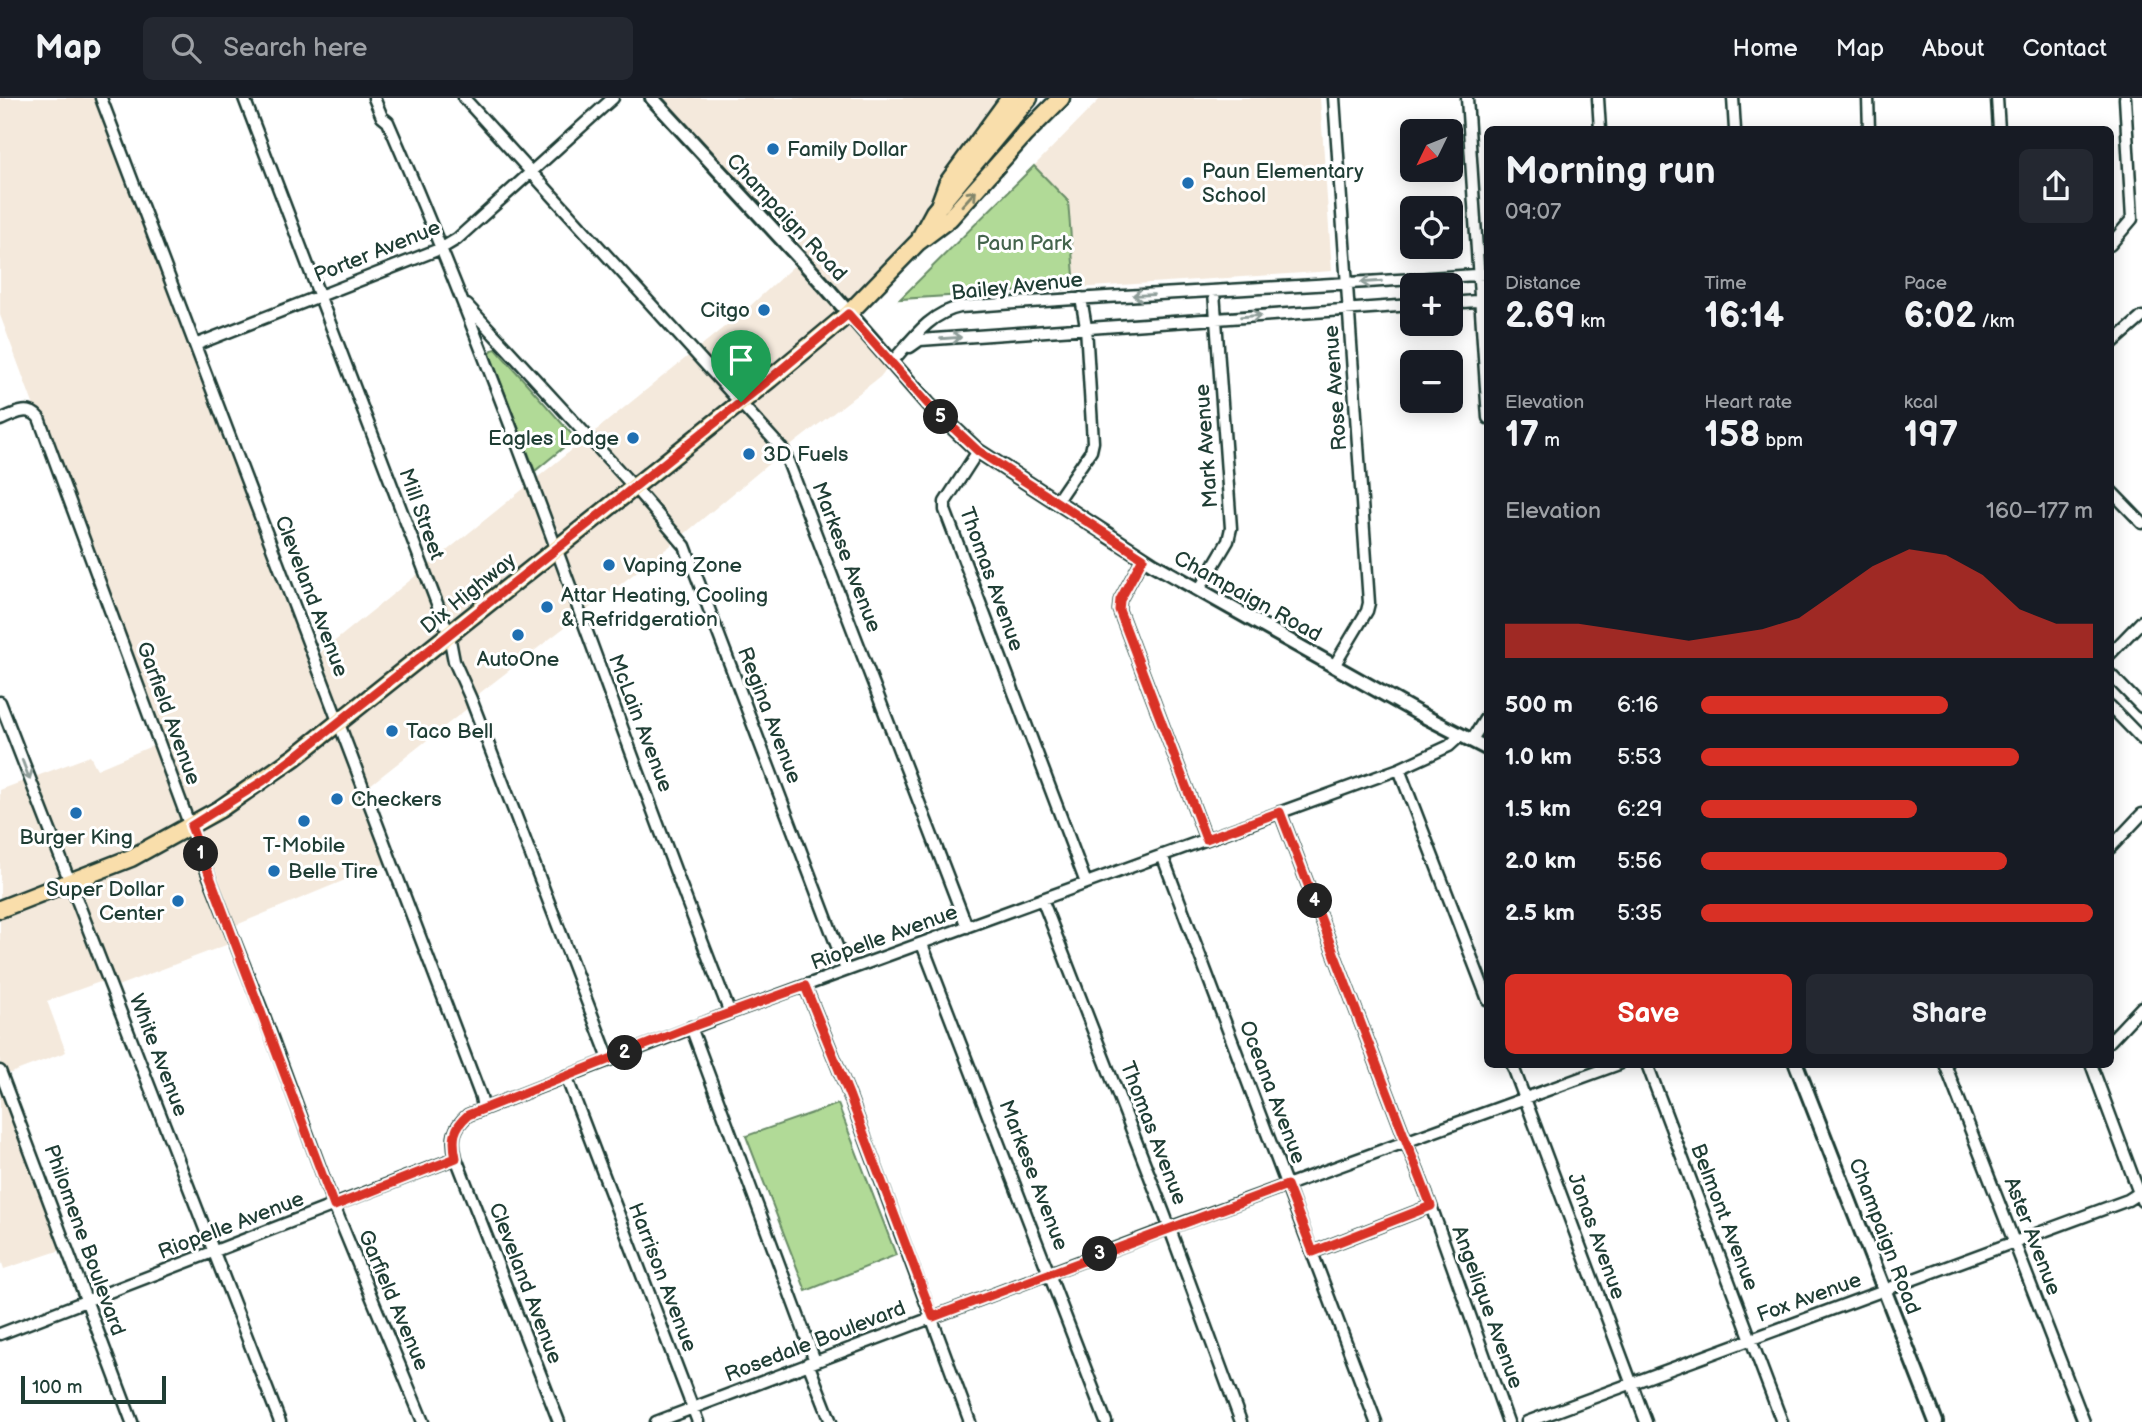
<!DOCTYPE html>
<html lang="en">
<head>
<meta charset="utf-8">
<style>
  :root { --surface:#171b24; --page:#242831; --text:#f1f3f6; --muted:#9ea1a6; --line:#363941; --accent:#d93025 }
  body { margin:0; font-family:"Balsamiq Sans",sans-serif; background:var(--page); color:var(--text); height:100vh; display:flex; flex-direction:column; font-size:26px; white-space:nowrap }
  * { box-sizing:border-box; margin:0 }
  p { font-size:23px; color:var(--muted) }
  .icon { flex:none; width:38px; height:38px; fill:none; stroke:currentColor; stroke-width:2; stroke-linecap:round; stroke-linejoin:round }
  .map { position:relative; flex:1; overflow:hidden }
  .details { position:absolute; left:1484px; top:28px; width:630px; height:942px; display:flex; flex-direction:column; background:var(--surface); border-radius:10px; box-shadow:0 4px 18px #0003 }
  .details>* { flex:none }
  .needle { width:46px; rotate:227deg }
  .fabs { position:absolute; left:1400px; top:21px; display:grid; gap:14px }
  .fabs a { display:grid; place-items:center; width:63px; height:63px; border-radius:10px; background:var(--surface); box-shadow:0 4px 18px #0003; font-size:35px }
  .scale { position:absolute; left:21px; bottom:18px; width:145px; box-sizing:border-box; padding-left:7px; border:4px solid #1f3d34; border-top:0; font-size:19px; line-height:24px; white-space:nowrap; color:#1f3d34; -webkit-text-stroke:5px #fff; paint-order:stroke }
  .pin { position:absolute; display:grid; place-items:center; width:60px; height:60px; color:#fff; margin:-72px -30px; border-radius:50% 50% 50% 0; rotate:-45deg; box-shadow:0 0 7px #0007 }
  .pin .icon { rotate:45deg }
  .km { position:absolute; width:35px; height:35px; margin:-18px; border-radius:50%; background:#222; color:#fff; font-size:19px; line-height:35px; text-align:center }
  .round { display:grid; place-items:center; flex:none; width:74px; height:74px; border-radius:10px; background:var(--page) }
  .overview { display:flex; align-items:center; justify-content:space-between; height:119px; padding:0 21px }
  h1 { font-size:38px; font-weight:700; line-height:52px }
  .figures { display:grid; grid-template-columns:repeat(3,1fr); gap:10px; height:119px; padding:7px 21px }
  .figures div { display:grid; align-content:center }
  .figures b { font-size:35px; font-weight:700 }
  .figures small { font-size:19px; font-weight:400 }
  .figures p { font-size:19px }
  .chart { height:196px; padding:14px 21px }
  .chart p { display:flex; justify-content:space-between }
  .chart svg { width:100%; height:126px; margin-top:7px; fill:var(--accent); opacity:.7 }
  .cta { display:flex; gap:14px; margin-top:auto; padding:14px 21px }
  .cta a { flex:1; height:80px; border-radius:10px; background:var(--accent); color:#fff; font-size:28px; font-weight:700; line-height:80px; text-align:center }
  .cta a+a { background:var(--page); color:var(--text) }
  ul { padding:0 21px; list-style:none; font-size:23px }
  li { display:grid; grid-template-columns:112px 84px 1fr; align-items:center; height:52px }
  li i { height:18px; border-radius:9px; background:var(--accent) }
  header { display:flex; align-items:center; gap:42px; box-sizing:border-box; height:98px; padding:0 35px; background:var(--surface); border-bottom:2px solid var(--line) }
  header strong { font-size:33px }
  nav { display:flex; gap:38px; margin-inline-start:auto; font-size:24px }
  .search { width:490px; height:63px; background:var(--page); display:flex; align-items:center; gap:18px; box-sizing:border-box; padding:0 24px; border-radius:10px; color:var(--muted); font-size:26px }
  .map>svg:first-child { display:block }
  .built { fill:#f4e9dc }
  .green { fill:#b1da97; stroke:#688c66; stroke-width:2 }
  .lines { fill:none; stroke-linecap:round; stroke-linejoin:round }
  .minor-casing { stroke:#1f3d34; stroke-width:15 }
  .tertiary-casing { stroke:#1f3d34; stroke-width:18 }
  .primary-casing { stroke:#1f3d34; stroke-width:21 }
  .motorway-casing { stroke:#1f3d34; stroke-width:23 }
  .minor { stroke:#fff; stroke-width:10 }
  .tertiary { stroke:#fff; stroke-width:12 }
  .primary { stroke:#f9deab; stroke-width:16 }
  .motorway { stroke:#f9deab; stroke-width:18 }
  .oneway { stroke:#81856a }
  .oneway2 { stroke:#8f9e9a }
  .route-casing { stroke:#fff; stroke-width:14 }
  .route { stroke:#d93025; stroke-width:9 }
  .poi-dot { fill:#1f6fb2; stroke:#fff; stroke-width:2.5 }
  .labels { text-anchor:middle; stroke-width:6; stroke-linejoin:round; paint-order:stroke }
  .poi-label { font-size:21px; fill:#1f3d34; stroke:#fff; text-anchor:start }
  .street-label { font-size:21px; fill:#1f3d34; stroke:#fff }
  .park-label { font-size:21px; fill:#44644d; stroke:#fff }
</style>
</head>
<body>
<header>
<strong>Map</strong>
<div class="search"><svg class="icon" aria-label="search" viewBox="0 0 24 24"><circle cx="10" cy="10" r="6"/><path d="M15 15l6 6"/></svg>Search here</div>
<nav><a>Home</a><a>Map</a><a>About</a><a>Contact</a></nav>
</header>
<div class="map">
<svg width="2142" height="1324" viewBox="0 0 2142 1324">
  <rect width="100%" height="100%" fill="#fff"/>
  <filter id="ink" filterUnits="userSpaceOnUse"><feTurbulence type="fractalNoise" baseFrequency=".0143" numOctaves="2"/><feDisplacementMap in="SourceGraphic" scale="14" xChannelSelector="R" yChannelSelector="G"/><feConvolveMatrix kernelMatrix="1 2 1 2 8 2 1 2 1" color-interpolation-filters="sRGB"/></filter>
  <g filter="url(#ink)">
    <!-- built -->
    <path class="built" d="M0,0H101L315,559L749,209L800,162L652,0H1003L941,105L848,216L891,265L880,279L784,353L670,448L472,601L473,606L365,691L391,763L229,830L234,844L112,890L108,881L47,903L66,954L3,978L67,1150L4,1171L0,1159V692L90,658L97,671L159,645L0,217Z
      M1101,0H1320L1332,173L1075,190L1068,103L1034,68Z"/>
    <!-- green -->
    <path class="green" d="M1034,68L1068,103L1075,190L900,201Z
      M496,251L575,340L535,373L490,256L492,252Z
      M838,1006L896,1157L806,1193L746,1038Z"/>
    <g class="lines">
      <!-- minor casing -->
      <g class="minor-casing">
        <path id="minor" d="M101,0L481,999L483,1010
          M244,0L449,537L454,563L471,601L609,961
          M374,0L382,19L388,24C515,316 613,619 730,915
          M464,0L784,353L967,829
          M1467,0L1488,320
          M1598,0L1600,32
          M1733,0L1735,32
          M1868,0L1869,32
          M1997,0L1999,32
          M2110,147L2132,121L2125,0
          M1451,205L1488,202
          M467,207L634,389L685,448L846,872
          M195,247L442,150L457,141L613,0
          M2110,247L2142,219
          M910,249L920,242L1412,207
          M891,265C911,243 929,215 960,209C1136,195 1312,189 1488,176
          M0,322C14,316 28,307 39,320L202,761L263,915L334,1108L423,1324
          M978,353L945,404V412L1086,785
          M2110,392L2142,425
          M1056,404L1091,353L1093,344L1086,229L1081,200
          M1143,460L1120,502L1119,512L1206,741
          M1199,492L1228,443L1231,430L1214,194
          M2110,556L2142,523
          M1334,568L1367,513L1369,505L1334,0
          M2110,576L2142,609
          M0,604L280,1324
          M2110,608L2142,641
          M1472,642L1488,616
          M1399,671L1488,902
          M1280,714L1431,1108L1508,1324
          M2110,750L2142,716
          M1162,757L1376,1324
          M1042,801L1164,1115L1241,1324
          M922,846L1106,1324
          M805,888L850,999L970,1324
          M691,929L815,1263
          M2110,943L2142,909
          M1512,966L1646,1324
          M1647,966L1782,1324
          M1945,966L2084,1324
          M2091,966L2142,1103
          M0,973L132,1324
          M566,978L698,1324
          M1313,1154L1431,1108
          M0,1236L456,1060
          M808,1265L831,1324
          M559,1324L456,1060C451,1041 453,1030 468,1017L730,915L1399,671L1449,648L1460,638
          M656,1324L1169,1130L1619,966
          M1527,1324L2128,1102L2142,1093"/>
      </g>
      <!-- tertiary casing -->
      <g class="tertiary-casing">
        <path id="tertiary" d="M652,0L826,189L928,306L978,353L1153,466L1416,614L1488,651
          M1796,966L1936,1324"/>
      </g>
      <!-- primary casing -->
      <g class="primary-casing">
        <path id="primary" d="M921,138L934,114L1029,0
          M0,811L131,760L220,711L295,659L770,281L848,216L918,144L950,120L1025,36L1061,0"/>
      </g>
      <!-- motorway casing -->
      <g class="motorway-casing">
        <path id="motorway" d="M941,105L948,86L1011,0"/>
      </g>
      <!-- minor -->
      <use href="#minor" class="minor"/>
      <!-- tertiary -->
      <use href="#tertiary" class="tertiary"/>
      <!-- primary -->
      <use href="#primary" class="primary"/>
      <!-- motorway -->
      <use href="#motorway" class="motorway"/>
    </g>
    <!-- one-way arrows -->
    <defs><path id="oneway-shaft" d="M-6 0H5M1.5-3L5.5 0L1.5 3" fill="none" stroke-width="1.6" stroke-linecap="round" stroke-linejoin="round" transform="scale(1.75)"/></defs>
    <use class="oneway" href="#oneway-shaft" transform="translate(969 100) rotate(-48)"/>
    <g class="oneway2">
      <use href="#oneway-shaft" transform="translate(1371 184) rotate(176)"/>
      <use href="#oneway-shaft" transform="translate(1143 197) rotate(178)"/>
      <use href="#oneway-shaft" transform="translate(1251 218) rotate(-4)"/>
      <use href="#oneway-shaft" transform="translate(951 240) rotate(-4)"/>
      <use href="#oneway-shaft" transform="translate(26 672) rotate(69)"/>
    </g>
  </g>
  <g class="lines" filter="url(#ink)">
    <!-- route casing -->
    <g class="route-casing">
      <path id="route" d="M848,216L928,306L978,353L1143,460L1120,502L1119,512L1206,741L1280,714L1431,1108L1313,1154L1287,1087L933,1219L850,999L805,888L691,929L468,1017C453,1030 452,1041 456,1060L334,1108L191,728L263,683L295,659L770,281Z"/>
    </g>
    <!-- route -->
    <use href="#route" class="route"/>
  </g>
  <!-- markers -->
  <g class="poi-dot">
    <circle cx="773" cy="51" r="7"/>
    <circle cx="1188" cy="85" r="7"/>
    <circle cx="764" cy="212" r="7"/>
    <circle cx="633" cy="340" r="7"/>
    <circle cx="749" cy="356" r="7"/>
    <circle cx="609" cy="467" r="7"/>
    <circle cx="547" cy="509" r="7"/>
    <circle cx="518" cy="537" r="7"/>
    <circle cx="392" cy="633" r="7"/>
    <circle cx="337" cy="701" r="7"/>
    <circle cx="76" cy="715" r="7"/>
    <circle cx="304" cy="723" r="7"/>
    <circle cx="274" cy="773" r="7"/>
    <circle cx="178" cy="803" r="7"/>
  </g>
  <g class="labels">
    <!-- poi labels -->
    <g class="poi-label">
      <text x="787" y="58">Family Dollar</text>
      <text x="1202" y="80">Paun Elementary<tspan x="1202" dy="24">School</tspan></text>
      <text x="750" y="219" text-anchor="end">Citgo</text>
      <text x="619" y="347" text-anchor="end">Eagles Lodge</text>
      <text x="763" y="363">3D Fuels</text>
      <text x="623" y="474">Vaping Zone</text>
      <text x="561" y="504">Attar Heating, Cooling<tspan x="561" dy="24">&amp; Refridgeration</tspan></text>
      <text x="518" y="568" text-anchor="middle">AutoOne</text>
      <text x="406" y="640">Taco Bell</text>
      <text x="351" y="708">Checkers</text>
      <text x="76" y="746" text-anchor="middle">Burger King</text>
      <text x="304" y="754" text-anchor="middle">T-Mobile</text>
      <text x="288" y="780">Belle Tire</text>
      <text x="164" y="798" text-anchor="end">Super Dollar<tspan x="164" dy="24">Center</tspan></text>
    </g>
    <!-- street labels -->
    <g class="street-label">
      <text transform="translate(787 119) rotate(47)" y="7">Champaign Road</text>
      <text transform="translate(377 153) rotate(-22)" y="7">Porter Avenue</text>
      <text transform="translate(1017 188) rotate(-6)" y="7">Bailey Avenue</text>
      <text transform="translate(1335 290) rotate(-94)" y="7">Rose Avenue</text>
      <text transform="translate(1206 348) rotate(-94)" y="7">Mark Avenue</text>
      <text transform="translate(422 416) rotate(70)" y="7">Mill Street</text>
      <text transform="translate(847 459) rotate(69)" y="7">Markese Avenue</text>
      <text transform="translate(992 481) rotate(70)" y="7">Thomas Avenue</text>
      <text transform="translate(468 495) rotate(-39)" y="7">Dix Highway</text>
      <text transform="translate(312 498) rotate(69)" y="7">Cleveland Avenue</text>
      <text transform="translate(1248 498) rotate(29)" y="7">Champaign Road</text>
      <text transform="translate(169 615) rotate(70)" y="7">Garfield Avenue</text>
      <text transform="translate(770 617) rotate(69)" y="7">Regina Avenue</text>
      <text transform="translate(641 625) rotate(69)" y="7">McLain Avenue</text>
      <text transform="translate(884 839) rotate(-20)" y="7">Riopelle Avenue</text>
      <text transform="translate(159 957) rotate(69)" y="7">White Avenue</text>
      <text transform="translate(1273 994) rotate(69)" y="7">Oceana Avenue</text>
      <text transform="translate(1154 1035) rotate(69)" y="7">Thomas Avenue</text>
      <text transform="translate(1034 1077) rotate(69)" y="7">Markese Avenue</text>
      <text transform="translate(1725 1119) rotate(69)" y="7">Belmont Avenue</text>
      <text transform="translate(231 1127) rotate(-21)" y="7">Riopelle Avenue</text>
      <text transform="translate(1597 1138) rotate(70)" y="7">Jonas Avenue</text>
      <text transform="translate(1885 1138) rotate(69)" y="7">Champaign Road</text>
      <text transform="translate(2033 1138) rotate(69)" y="7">Aster Avenue</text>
      <text transform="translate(85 1142) rotate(70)" y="7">Philomene Boulevard</text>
      <text transform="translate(663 1179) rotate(69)" y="7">Harrison Avenue</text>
      <text transform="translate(526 1185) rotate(69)" y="7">Cleveland Avenue</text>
      <text transform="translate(1809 1199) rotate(-20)" y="7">Fox Avenue</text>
      <text transform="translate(394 1202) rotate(67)" y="7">Garfield Avenue</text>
      <text transform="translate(1488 1209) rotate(70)" y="7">Angelique Avenue</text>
      <text transform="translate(815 1243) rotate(-21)" y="7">Rosedale Boulevard</text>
    </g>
    <!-- park labels -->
    <g class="park-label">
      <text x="1024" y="152">Paun Park</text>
    </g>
  </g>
</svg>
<div class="fabs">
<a><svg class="needle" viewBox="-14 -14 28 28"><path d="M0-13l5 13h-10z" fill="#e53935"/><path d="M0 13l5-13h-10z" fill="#9ea1a6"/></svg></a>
<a><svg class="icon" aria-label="locate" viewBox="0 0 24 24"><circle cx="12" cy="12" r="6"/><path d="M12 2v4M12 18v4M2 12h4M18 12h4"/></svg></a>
<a>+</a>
<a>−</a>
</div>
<div class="scale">100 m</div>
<div class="pin" style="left:741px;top:304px;background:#1e9e55"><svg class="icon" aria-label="arrive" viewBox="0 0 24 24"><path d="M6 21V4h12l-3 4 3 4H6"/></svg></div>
<b class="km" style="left:201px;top:756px">1</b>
<b class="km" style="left:625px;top:955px">2</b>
<b class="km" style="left:1100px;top:1156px">3</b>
<b class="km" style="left:1315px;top:803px">4</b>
<b class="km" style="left:941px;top:319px">5</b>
<section class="details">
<div class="overview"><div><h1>Morning run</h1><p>09:07</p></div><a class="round"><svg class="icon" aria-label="share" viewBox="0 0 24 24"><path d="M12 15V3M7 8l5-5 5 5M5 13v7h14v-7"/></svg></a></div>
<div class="figures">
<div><p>Distance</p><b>2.69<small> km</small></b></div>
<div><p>Time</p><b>16:14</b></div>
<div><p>Pace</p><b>6:02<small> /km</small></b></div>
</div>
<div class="figures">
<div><p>Elevation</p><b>17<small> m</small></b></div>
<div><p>Heart rate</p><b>158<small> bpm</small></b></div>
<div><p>kcal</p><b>197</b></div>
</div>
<div class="chart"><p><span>Elevation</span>160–177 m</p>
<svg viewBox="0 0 160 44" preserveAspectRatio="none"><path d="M0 44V32L10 32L20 32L30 34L40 36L50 38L60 36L70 34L80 30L90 21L100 12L110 6L120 8L130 15L140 27L150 32L160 32V44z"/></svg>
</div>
<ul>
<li><b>500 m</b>6:16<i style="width:63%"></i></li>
<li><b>1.0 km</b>5:53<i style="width:81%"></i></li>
<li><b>1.5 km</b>6:29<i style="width:55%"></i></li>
<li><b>2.0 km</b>5:56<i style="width:78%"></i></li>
<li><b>2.5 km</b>5:35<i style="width:100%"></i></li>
</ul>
<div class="cta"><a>Save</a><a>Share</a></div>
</section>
</div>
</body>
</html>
